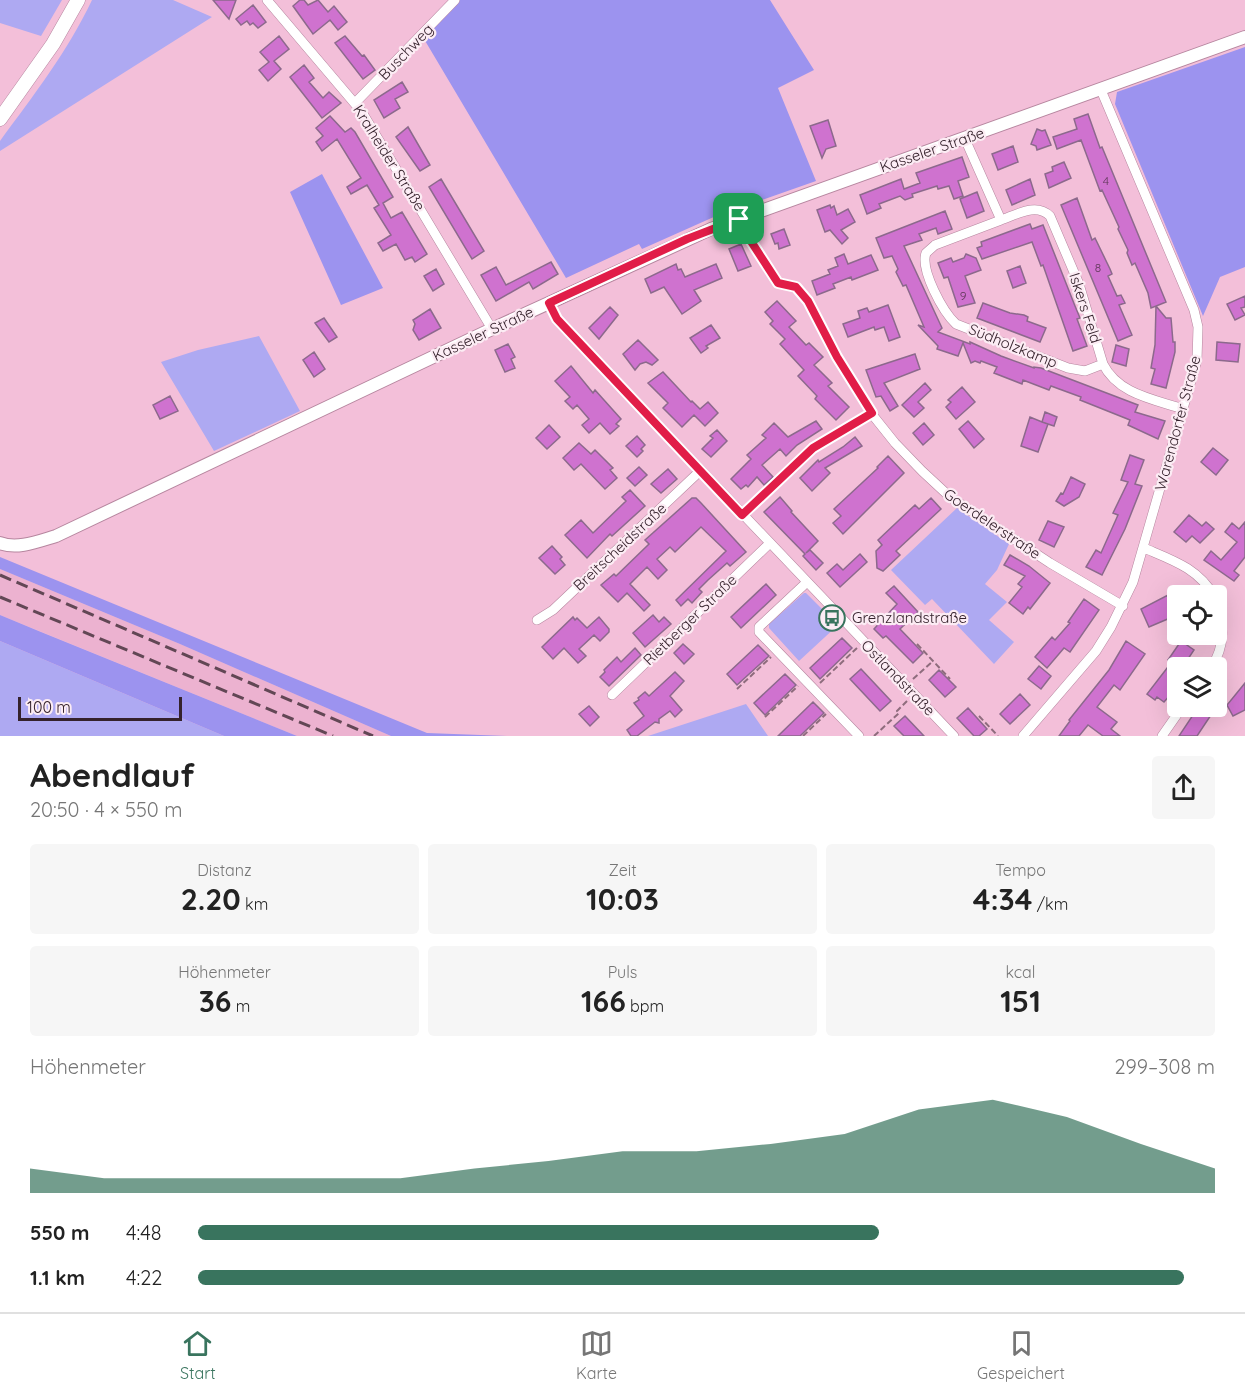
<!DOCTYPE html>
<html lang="de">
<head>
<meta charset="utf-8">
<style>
  :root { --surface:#fff; --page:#f6f6f6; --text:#222; --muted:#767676; --line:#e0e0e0; --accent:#39745e }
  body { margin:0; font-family:Quicksand,sans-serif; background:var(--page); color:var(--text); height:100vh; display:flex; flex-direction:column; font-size:22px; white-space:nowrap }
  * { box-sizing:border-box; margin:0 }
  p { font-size:20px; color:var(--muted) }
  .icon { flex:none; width:33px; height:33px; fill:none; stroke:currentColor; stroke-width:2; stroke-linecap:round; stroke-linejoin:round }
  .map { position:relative; height:736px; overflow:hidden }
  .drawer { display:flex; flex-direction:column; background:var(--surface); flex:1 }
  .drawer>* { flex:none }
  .controls { position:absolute; left:1167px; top:585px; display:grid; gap:12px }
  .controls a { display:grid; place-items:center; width:60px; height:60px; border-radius:6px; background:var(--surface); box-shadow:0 6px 24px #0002; font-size:30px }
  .scale { position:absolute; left:18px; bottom:15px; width:164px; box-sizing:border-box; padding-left:6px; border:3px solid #35222c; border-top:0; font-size:16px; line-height:21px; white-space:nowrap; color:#35222c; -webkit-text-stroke:4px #fcecf4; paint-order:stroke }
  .pin { position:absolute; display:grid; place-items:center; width:51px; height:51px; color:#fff; margin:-26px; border-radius:12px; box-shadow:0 3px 9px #0006 }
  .round { display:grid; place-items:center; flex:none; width:63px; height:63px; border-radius:6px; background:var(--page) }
  .summary { display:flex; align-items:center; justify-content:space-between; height:102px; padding:0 30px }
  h1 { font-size:33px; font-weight:800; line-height:45px }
  .stats { display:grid; grid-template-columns:repeat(3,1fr); gap:9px; height:102px; padding:6px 30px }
  .stats div { display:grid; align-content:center; border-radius:6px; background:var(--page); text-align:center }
  .stats b { font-size:30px; font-weight:800 }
  .stats small { font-size:16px; font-weight:400 }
  .stats p { font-size:16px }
  .chart { height:168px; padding:12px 30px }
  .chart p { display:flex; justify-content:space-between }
  .chart svg { width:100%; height:108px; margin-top:6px; fill:var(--accent); opacity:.7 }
  ul { padding:0 30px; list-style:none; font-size:20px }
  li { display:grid; grid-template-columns:96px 72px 1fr; align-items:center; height:45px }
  li i { height:15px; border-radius:8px; background:var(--accent) }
  .tab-bar { display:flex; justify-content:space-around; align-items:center; height:84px; border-top:2px solid var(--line); background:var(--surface); font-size:16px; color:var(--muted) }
  .tab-bar a { display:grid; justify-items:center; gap:3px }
  .tab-bar .active { color:var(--accent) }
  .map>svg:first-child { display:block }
  .built { fill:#ecb2d0 }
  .green { fill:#aea9f2 }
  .forest { fill:#9c93ef }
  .building { fill:#cf72cf; stroke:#8c698c; stroke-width:1.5 }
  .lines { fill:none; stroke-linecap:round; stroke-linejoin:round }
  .minor-casing { stroke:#b6869f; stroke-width:10 }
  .tertiary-casing { stroke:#b6869f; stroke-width:14 }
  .secondary-casing { stroke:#b6869f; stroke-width:15 }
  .path { stroke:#8e6c7d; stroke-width:2; stroke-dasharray:6 3; stroke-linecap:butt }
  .minor { stroke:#fff; stroke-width:9 }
  .tertiary { stroke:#fff; stroke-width:12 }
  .secondary { stroke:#fff; stroke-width:14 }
  .rail { stroke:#624755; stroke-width:3; stroke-dasharray:12 6; stroke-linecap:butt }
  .route-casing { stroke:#fff; stroke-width:12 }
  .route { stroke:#e11d48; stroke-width:8 }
  .labels { text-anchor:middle; stroke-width:4.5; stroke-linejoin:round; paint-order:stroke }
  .number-label { font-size:12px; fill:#5c3655 }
  .street-label { font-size:15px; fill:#35222c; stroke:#fcecf4 }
  .poi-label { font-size:15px; fill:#35222c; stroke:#fcecf4; text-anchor:start }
</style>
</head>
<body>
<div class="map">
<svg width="1245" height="736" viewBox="0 0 1245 736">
  <rect width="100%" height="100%" fill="#f3bfd9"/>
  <!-- built -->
  <path class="built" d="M0,569L180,644L391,736H297L0,615Z"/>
  <!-- green -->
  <path class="green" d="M0,0H62L41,36L0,23Z
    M92,0H173L212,17L0,151V141C33,96 68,51 92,0Z
    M259,336L300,411L214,451L161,362L198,350Z
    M957,508L1009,544L997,570L985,584L1007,602L989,620L1014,642L994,664L932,599L925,605L891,570Z
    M804,593H806L838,625L799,661L769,628V624Z
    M0,641L224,736H0Z
    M746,704L768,736H648Z"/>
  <!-- forest -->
  <path class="forest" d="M460,0H770L814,70L778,88L816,181L716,216L642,249L639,244L566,278L424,39Z
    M1245,47V267L1220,277L1203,316L1115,104L1117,92Z
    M322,174L383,288L341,305L290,192Z
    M0,557L427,733L507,736H391L180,644L0,569Z
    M0,615L41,632L297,736H224L0,641Z"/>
  <!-- building -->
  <path class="building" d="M213,0H236L229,19Z
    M300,0H304L308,5L318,0L328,12L334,6L347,22L338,30L330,20L313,34L293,6Z
    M253,5L266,22L258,28L253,23L250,25L247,21L241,25L236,19Z
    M279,36L289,49L274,61L281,69L268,81L259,70L269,62L260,52Z
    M345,36L362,56L364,55L375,70L363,79L335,43Z
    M304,65L314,78L309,82L323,98L329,92L341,103L322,118L290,77Z
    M402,82L408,92L395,99L400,108L384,118L374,100Z
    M1088,114L1100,148L1102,147L1166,302L1156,306L1166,318H1171L1173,342H1175V352L1166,388L1151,384L1155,369L1151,368L1155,345L1156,306L1151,308L1148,293L1135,263L1132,265L1127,253L1128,250L1118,229L1119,227L1102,190L1100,191L1081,140L1057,149L1053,137L1077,129L1074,119Z
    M330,116L345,132L351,128L355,132L393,197L383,203L391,218L402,212L427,254L415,262L412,257L405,260L396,244L383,251L378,243L391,235L374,208L379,205L367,185L351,194L347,187L361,178L337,139L322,151L316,142L323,136L316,128Z
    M828,120L836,146L826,149L822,158L810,126Z
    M408,127L430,165L420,171L396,137Z
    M1037,129L1042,131L1045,130L1051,145L1037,150L1036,146L1031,144Z
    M1013,146L1018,162L998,170L992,154Z
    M962,157L969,177L958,181L963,196L954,199L949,186L938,189L937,186L912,194L913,197L905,200L900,196L879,204L881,208L867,214L860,195L901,179L904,189L920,183L916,173Z
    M1064,162L1071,178L1049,188L1045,174L1053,171L1052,167Z
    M441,179L484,251L472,259L429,187Z
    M1030,179L1035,195L1012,205L1006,190Z
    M977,192L984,211L967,218L960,199Z
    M1077,198L1092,240L1095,238L1110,269L1112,274L1108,276L1117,296L1121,295L1125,303L1119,305L1132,335L1118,341L1061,205Z
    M830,205L831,208L834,206L837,215L848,209L855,222L841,230L848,238L842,244L830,230L825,232L817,210Z
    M945,211L952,229L938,234L936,228L919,234L922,240L904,246L942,328L938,332L970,344V342L1001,356L1034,368V367L1041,368L1138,405L1135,412L1165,421L1158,439L1128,425L1130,420L1080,400L1081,397L1051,386L1049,390L1023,380L1022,384L994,373L997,367L981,361L980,363L975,361L971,363L963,343L958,356L937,349L938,346L918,325L924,327L906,285L903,286L896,272L898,269L892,256L884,258L876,238Z
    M1030,224L1032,229L1043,225L1075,306L1080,318L1077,319L1087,346L1073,351L1043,265L1041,266L1032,242L982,259L977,248L982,246L981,242Z
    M784,229L790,245L779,249L778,243L775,244L771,234Z
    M741,244L751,266L738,271L729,249Z
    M844,254L848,264L871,255L878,270L852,280L851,277L833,284L835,288L817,295L812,281L830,274L828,270L838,266L835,258Z
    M966,254L976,258L981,270L965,276L975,303L958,307L948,277L944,278L938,263L951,258L953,262L964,258Z
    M551,262L558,274L533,289L529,282L496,301L481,275L496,267L506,285Z
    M676,264L678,270L681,269L685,277L716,264L722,278L694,290L701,301L682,314L664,287L651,293L645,279Z
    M1020,266L1026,283L1013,288L1007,271Z
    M436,269L444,284L433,291L424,276Z
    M1245,296V307L1241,308L1245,315L1235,320L1227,304Z
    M777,301L796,321L789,327L806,345L809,343L823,357L814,365L832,383L828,386L849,407L836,420L815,399L817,396L798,376L804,370L780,344L785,339L770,324L773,321L765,312Z
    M983,303L1010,313L1024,315L1028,317L1027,321L1046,328L1040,342L977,318Z
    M888,305L900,337L889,341L884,327L875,330L874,327L848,337L843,324L860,318L858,311L867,308L869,312Z
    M610,307L618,315L599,339L589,328Z
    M430,309L441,328L419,340L413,330L415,324L413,320Z
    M324,318L337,337L329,342L315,323Z
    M711,325L720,338L706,346L708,348L701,353L690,338Z
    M638,340L658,360L652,365L646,362L640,364L635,370L623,354Z
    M1217,342L1240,344L1238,362L1216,360Z
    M508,344L515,357L511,359L515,368L505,372L495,350Z
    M1116,345L1129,349L1126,366L1112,362Z
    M314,352L325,369L314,377L303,360Z
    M915,354L920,369L884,383L898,406L890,411L881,396L876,397L866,370Z
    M571,366L593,393L595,390L621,419L616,424L619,426L610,434L600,423L589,433L582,425L589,419L577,405L573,409L565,401L570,397L555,381Z
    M663,372L691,402L692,401L700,409L708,402L718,413L705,426L694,415L682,427L663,408L668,403L648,383Z
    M925,383L931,390L918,402L924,408L914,417L902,405Z
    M962,387L975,402L956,419L946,407L951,402L948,400Z
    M170,396L178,411L160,419L153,405Z
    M1045,412L1057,417L1054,426L1042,422L1048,424L1038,452L1021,446L1030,417L1042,422Z
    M816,421L822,429L797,445L786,456L780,449L762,465L773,477L764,485L757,477L748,487L746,485L741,489L731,479L751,459L747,455L766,438L762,435L774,423L788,437Z
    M968,421L984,439L974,448L959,429Z
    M924,423L934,435L923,445L913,433Z
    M549,425L560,437L547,449L536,438Z
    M717,430L727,441L711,457L702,449L713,438L710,436Z
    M637,436L645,445L641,449L643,451L637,457L626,446Z
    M855,437L862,446L825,468L830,473L812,491L800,478L818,460L819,462L843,447Z
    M579,443L591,454L595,450L613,468L610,470L617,478L605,489L581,464L574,470L563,458Z
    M1213,448L1228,460L1216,475L1201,462Z
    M1130,455L1144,460L1135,484L1142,486L1125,529L1102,575L1086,567L1096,550L1101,553L1118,515L1113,513L1128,482L1121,480Z
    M888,456L904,473L843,534L833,523L841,516L834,509L878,468L877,467Z
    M639,467L647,475L635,486L627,478Z
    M668,469L677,479L661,493L651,484Z
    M1071,477L1085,484L1079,497L1064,506L1056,501L1061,493L1063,494Z
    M630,490L645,506L612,536L610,534L587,558L565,535L581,520L593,533L626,501L622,497Z
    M780,497L792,511L791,512L818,541L806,553L810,550L823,563L816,570L803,556L805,554L764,512Z
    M692,498H696L701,503L746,552L730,566L727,563L708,580L699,589L702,592L692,603L688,599L681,606L676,600L726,551L701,527L675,552L670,547L657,559L667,570L658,579L647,567L630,584L650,605L644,611L627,593L618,602L601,585L614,574L616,576L649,544L645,540Z
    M931,498L941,509L896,551L900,555L883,571L877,568L876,551L882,545L878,540L915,505L919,509Z
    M1189,515L1202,526L1206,522L1214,529L1200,543L1192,536L1186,542L1174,532Z
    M1048,521L1064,527L1054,547L1039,540Z
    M1245,522V557L1234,571L1239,575L1234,581L1204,560L1211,551L1221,560L1237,542L1225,532L1232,523L1239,529Z
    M552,546L562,557L560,559L565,565L555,574L539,558Z
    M860,554L867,562L840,587L827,573L837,564L843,570Z
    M1010,555L1029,566L1050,583L1030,609L1028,607L1023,614L1009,603L1022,587L1018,584L1025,576L1004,565Z
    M766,584L776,595L741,628L731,617Z
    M894,586L918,612L900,629L923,653L913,663L886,636L883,638L874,629L897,604L886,593Z
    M1168,595L1177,615L1149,627L1141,609Z
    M1084,599L1099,610L1070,652L1064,648L1047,668L1035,657L1052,637L1055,640L1070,623L1068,622Z
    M653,615L659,622L664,617L671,624L645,647L633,633Z
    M573,617L575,620L577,618L587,628L599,617L609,629V632L600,641L594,635L579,649L586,656L578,663L564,648L553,659L542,647Z
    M842,638L852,648L820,679L810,668Z
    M1126,641L1145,654L1120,690L1114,685L1097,707L1117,722L1111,729L1120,736H1103L1088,725L1079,736H1059L1070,721L1069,720L1109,670Z
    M1181,641L1194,650L1182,668H1178V686L1164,702L1157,697L1155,700L1147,694L1171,663L1168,660Z
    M683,644L694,654L684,664L674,653Z
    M758,645L769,656L737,685L727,674Z
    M635,648L641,655L609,686L600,677L605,672L604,670L617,657L621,662Z
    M1039,666L1051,676L1041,689L1028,679Z
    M861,669L891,701L880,711L850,679Z
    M939,670L956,687L945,697L929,680Z
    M675,672L684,681L670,696L682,710L675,717L670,711L659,719V723L655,722L637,736H631L627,730L644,716L634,703L639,700L638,698L645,692L649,696Z
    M785,674L796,685L765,715L754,703Z
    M1245,683V710L1233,716L1227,705Z
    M1020,694L1030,705L1010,724L1000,714Z
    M813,702L824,713L800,736H778Z
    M589,706L599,717L590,726L579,714Z
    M1199,706H1217L1197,736H1179Z
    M968,708L987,729L979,736H974L957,718Z
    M905,716L924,736H904L894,726Z"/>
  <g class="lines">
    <!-- minor casing -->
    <g class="minor-casing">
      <path id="minor" d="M267,0L362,112L492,329
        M355,103L455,0
        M965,139L1001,220L935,245L926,253C920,270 943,312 956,324L1068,368L1085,371L1103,364
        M1001,220C1016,215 1036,202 1050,216L1079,284L1103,364C1118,394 1153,399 1183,409
        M796,287L808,301L837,357L871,413L895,443L922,471L950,497L1050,563L1123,606
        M549,303L557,319L954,736
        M742,515L813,448L871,413
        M1144,548C1172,560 1198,568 1214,596
        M806,583L759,627V632L859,736
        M537,620L553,610L700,471
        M1211,668C1226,645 1224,624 1216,600
        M612,695L769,544
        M1023,736L1096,651L1111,627L1133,582L1197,360L1198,327L1194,310L1101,90
        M1162,736L1183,706"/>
    </g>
    <!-- tertiary casing -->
    <g class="tertiary-casing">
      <path id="tertiary" d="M0,543C17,550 39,541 56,536L492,329L711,229L1245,37"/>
    </g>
    <!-- secondary casing -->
    <g class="secondary-casing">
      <path id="secondary" d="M0,119L53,44L78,0"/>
    </g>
    <!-- path -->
    <path class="path" d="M744,230L779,283L788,285
      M917,644L950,679
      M913,679L933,661
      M820,683L857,648
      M737,689L771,657
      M979,716L998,736
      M765,717L798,686
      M803,736L826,714
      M874,736L899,713L897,711L907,701"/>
    <!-- minor -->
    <use href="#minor" class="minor"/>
    <!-- tertiary -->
    <use href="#tertiary" class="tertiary"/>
    <!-- secondary -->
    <use href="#secondary" class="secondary"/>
    <!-- rail -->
    <path class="rail" d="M0,575L373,736
      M0,597L333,736"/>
  </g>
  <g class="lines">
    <!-- route casing -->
    <g class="route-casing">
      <path id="route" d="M739,219L743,229L778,283L796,287L808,301L837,357L872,413L813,448L742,515L557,319L549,303L687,239Z"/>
    </g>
    <!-- route -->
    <use href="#route" class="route"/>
  </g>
  <!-- icons -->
  <defs>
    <g id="bus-ring" transform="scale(1.35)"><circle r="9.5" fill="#fcecf4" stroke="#39745e" stroke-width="1.5"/><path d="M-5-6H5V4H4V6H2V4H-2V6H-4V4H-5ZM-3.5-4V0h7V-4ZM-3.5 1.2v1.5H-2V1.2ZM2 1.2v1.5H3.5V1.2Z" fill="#39745e"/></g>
  </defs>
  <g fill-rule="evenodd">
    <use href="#bus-ring" x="832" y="618"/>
  </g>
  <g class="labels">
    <!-- number labels -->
    <g class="number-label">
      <text x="1106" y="185">4</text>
      <text x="1098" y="272">8</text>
      <text x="963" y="300">9</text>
    </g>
    <!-- street labels -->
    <g class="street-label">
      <text transform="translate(406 52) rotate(-46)" y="5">Buschweg</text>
      <text transform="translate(932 150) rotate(-19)" y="5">Kasseler Straße</text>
      <text transform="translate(389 158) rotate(58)" y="5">Kralheider Straße</text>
      <text transform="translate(1085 308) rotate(72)" y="5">Iskers Feld</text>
      <text transform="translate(483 334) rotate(-25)" y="5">Kasseler Straße</text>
      <text transform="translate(1013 346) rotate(22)" y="5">Südholzkamp</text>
      <text transform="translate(1178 423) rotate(-75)" y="5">Warendorfer Straße</text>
      <text transform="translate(992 524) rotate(34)" y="5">Goerdelerstraße</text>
      <text transform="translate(620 547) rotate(-43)" y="5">Breitscheidstraße</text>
      <text transform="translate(690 620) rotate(-44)" y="5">Rietberger Straße</text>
      <text transform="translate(898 678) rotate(46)" y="5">Ostlandstraße</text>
    </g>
    <!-- poi labels -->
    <g class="poi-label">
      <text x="852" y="623">Grenzlandstraße</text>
    </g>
  </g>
</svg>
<div class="controls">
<a><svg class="icon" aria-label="locate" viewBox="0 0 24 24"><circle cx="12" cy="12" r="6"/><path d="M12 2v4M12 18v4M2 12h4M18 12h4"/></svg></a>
<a><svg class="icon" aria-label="layers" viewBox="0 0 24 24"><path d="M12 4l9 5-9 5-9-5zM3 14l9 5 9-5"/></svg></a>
</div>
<div class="scale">100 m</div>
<div class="pin" style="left:739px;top:219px;background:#1e9e55"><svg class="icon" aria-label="arrive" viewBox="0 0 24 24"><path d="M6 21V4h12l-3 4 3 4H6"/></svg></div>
</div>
<section class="drawer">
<div class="summary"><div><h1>Abendlauf</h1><p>20:50 · 4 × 550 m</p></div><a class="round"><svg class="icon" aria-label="share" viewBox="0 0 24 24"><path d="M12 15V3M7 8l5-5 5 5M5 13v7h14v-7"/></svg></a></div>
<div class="stats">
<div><p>Distanz</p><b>2.20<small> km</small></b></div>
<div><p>Zeit</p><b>10:03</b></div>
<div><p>Tempo</p><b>4:34<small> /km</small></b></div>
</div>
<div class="stats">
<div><p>Höhenmeter</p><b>36<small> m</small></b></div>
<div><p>Puls</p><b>166<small> bpm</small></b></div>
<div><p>kcal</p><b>151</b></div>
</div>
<div class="chart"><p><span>Höhenmeter</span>299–308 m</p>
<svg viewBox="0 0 160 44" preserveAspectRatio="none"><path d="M0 44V34L10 38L20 38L30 38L40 38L50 38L60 34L70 31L80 27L90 27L100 24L110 20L120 10L130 6L140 13L150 24L160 34V44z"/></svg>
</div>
<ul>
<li><b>550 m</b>4:48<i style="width:67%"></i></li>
<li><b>1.1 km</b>4:22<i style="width:97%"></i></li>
</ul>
</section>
<nav class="tab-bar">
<a class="active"><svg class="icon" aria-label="home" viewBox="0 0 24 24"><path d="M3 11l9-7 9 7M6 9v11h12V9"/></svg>Start</a>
<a><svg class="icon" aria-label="map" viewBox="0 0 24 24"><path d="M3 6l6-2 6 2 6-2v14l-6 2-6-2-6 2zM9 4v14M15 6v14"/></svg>Karte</a>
<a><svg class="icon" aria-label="saved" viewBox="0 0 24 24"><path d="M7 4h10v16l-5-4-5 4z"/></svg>Gespeichert</a>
</nav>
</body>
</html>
